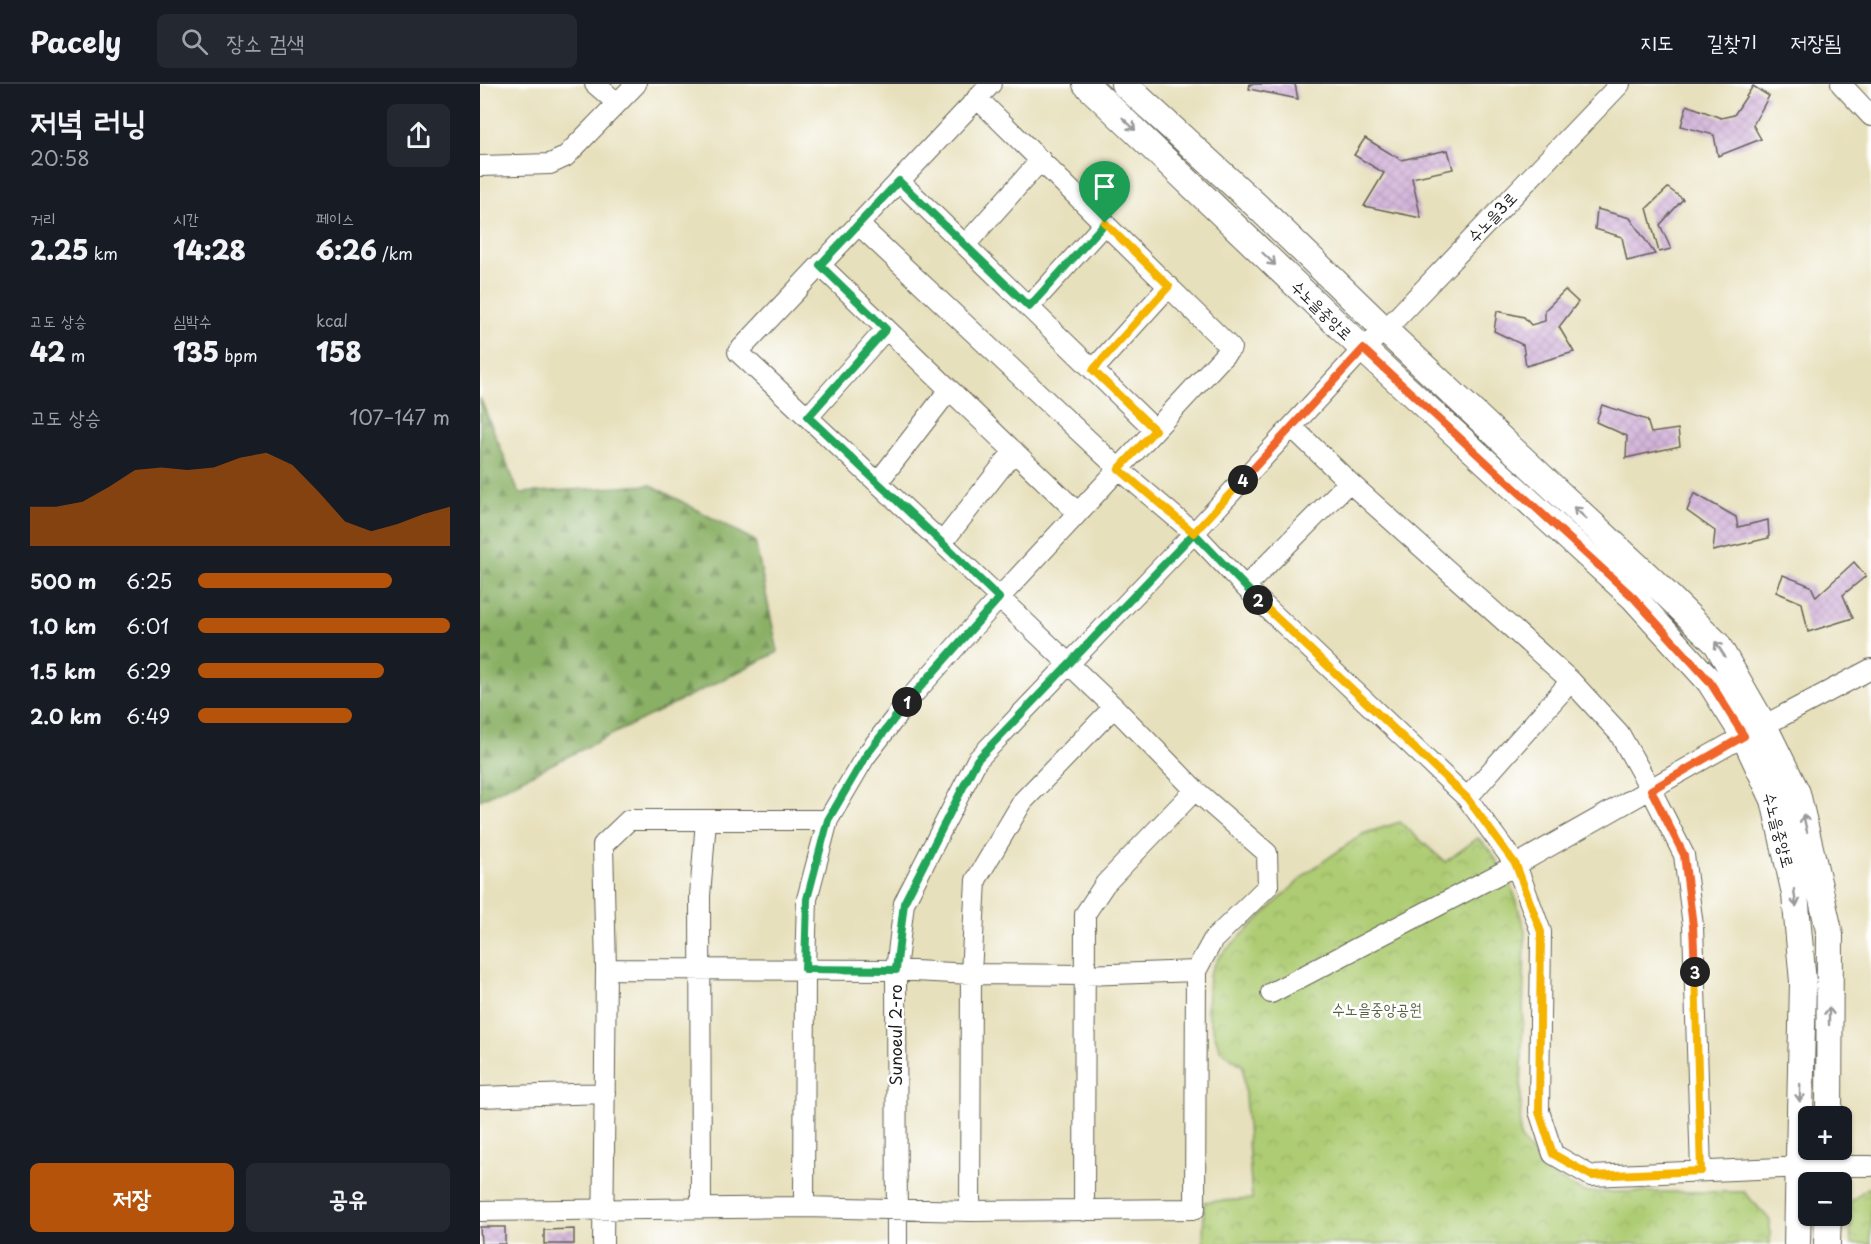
<!DOCTYPE html>
<html lang="ko">
<head>
<meta charset="utf-8">
<style>
  :root { --surface:#171b24; --page:#242831; --text:#f1f3f6; --muted:#9ea1a6; --line:#363941; --accent:#b45309 }
  body { margin:0; font-family:"Playpen Sans","Poor Story",sans-serif; background:var(--page); color:var(--text); height:100vh; display:flex; flex-direction:column; font-size:22px; white-space:nowrap }
  * { box-sizing:border-box; margin:0 }
  p { font-size:20px; color:var(--muted) }
  .icon { flex:none; width:33px; height:33px; fill:none; stroke:currentColor; stroke-width:2; stroke-linecap:round; stroke-linejoin:round }
  .map { position:relative; flex:1; overflow:hidden }
  .details { display:flex; flex-direction:column; background:var(--surface); width:480px }
  .details>* { flex:none }
  .buttons { position:absolute; left:1318px; top:1022px; display:grid; gap:12px }
  .buttons a { display:grid; place-items:center; width:54px; height:54px; border-radius:9px; background:var(--surface); box-shadow:0 2px 4px #0004; font-size:30px }
  .pin { position:absolute; display:grid; place-items:center; width:51px; height:51px; color:#fff; margin:-62px -26px; border-radius:50% 50% 50% 0; rotate:-45deg; box-shadow:0 0 6px #0007 }
  .pin .icon { rotate:45deg }
  .km { position:absolute; width:30px; height:30px; margin:-15px; border-radius:50%; background:#222; color:#fff; font-size:16px; line-height:30px; text-align:center }
  .round { display:grid; place-items:center; flex:none; width:63px; height:63px; border-radius:9px; background:var(--page) }
  .head { display:flex; align-items:center; justify-content:space-between; height:102px; padding:0 30px }
  h1 { font-size:33px; font-weight:800; line-height:45px }
  .stats { display:grid; grid-template-columns:repeat(3,1fr); gap:9px; height:102px; padding:6px 30px }
  .stats div { display:grid; align-content:center }
  .stats b { font-size:26px; font-weight:800 }
  .stats small { font-size:16px; font-weight:400 }
  .stats p { font-size:16px }
  .chart { height:168px; padding:12px 30px }
  .chart p { display:flex; justify-content:space-between }
  .chart svg { width:100%; height:108px; margin-top:6px; fill:var(--accent); opacity:.7 }
  .action { display:flex; gap:12px; margin-top:auto; padding:12px 30px }
  .action a { flex:1; height:69px; border-radius:9px; background:var(--accent); color:#fff; font-size:24px; font-weight:800; line-height:69px; text-align:center }
  .action a+a { background:var(--page); color:var(--text) }
  ul { padding:0 30px; list-style:none; font-size:20px }
  li { display:grid; grid-template-columns:96px 72px 1fr; align-items:center; height:45px }
  li i { height:15px; border-radius:8px; background:var(--accent) }
  header { display:flex; align-items:center; gap:36px; box-sizing:border-box; height:84px; padding:0 30px; background:var(--surface); border-bottom:2px solid var(--line) }
  header strong { font-size:28px }
  nav { display:flex; gap:33px; margin-inline-start:auto; font-size:21px }
  .search { width:420px; height:54px; background:var(--page); display:flex; align-items:center; gap:15px; box-sizing:border-box; padding:0 21px; border-radius:9px; color:var(--muted); font-size:22px }
  main { display:flex; flex:1; min-height:0 }
  .map>svg:first-child { display:block }
  .forest { fill:url(#forest-firs); stroke:#536640; stroke-width:1.5 }
  .park { fill:url(#park-crowns); stroke:#657448; stroke-width:1.5 }
  .building { fill:url(#building-cross-hatch) }
  .lines { fill:none; stroke-linecap:round; stroke-linejoin:round }
  .minor-casing { stroke:#636154; stroke-width:22 }
  .major-casing { stroke:#636154; stroke-width:28 }
  .minor { stroke:#fff; stroke-width:20 }
  .major { stroke:#fff; stroke-width:26 }
  .oneway { stroke:#999 }
  .split-1-casing { stroke:#fff; stroke-width:12 }
  .split-2-casing { stroke:#fff; stroke-width:12 }
  .split-3-casing { stroke:#fff; stroke-width:12 }
  .split-4-casing { stroke:#fff; stroke-width:12 }
  .split-5-casing { stroke:#fff; stroke-width:12 }
  .split-1 { stroke:#22a559; stroke-width:8 }
  .split-2 { stroke:#22a559; stroke-width:8 }
  .split-3 { stroke:#f5b400; stroke-width:8 }
  .split-4 { stroke:#f0652b; stroke-width:8 }
  .split-5 { stroke:#f5b400; stroke-width:8 }
  .labels { text-anchor:middle; stroke-width:5; stroke-linejoin:round; paint-order:stroke }
  .street-label { font-size:16px; fill:#1c1c1c; stroke:#fff }
  .park-label { font-size:16px; fill:#56623f; stroke:#fff }
</style>
</head>
<body>
<header>
<strong>Pacely</strong>
<div class="search"><svg class="icon" aria-label="search" viewBox="0 0 24 24"><circle cx="10" cy="10" r="6"/><path d="M15 15l6 6"/></svg>장소 검색</div>
<nav><a>지도</a><a>길찾기</a><a>저장됨</a></nav>
</header>
<main>
<section class="details">
<div class="head"><div><h1>저녁 러닝</h1><p>20:58</p></div><a class="round"><svg class="icon" aria-label="share" viewBox="0 0 24 24"><path d="M12 15V3M7 8l5-5 5 5M5 13v7h14v-7"/></svg></a></div>
<div class="stats">
<div><p>거리</p><b>2.25<small> km</small></b></div>
<div><p>시간</p><b>14:28</b></div>
<div><p>페이스</p><b>6:26<small> /km</small></b></div>
</div>
<div class="stats">
<div><p>고도 상승</p><b>42<small> m</small></b></div>
<div><p>심박수</p><b>135<small> bpm</small></b></div>
<div><p>kcal</p><b>158</b></div>
</div>
<div class="chart"><p><span>고도 상승</span>107–147 m</p>
<svg viewBox="0 0 160 44" preserveAspectRatio="none"><path d="M0 44V28L10 28L20 26L30 20L40 13L50 12L60 13L70 12L80 8L90 6L100 11L110 22L120 34L130 38L140 35L150 31L160 28V44z"/></svg>
</div>
<ul>
<li><b>500 m</b>6:25<i style="width:77%"></i></li>
<li><b>1.0 km</b>6:01<i style="width:100%"></i></li>
<li><b>1.5 km</b>6:29<i style="width:74%"></i></li>
<li><b>2.0 km</b>6:49<i style="width:61%"></i></li>
</ul>
<div class="action"><a>저장</a><a>공유</a></div>
</section>
<div class="map">
<svg width="1391" height="1160" viewBox="0 0 1391 1160">
  <defs>
    <pattern id="forest-firs" width="22" height="20" patternUnits="userSpaceOnUse" patternTransform="scale(1.5)"><rect width="22" height="20" fill="#8ab065"/><path d="M5 1l3.5 6h-7zM16 11l3.5 6h-7z" fill="#708e52"/></pattern>
    <pattern id="park-crowns" width="20" height="18" patternUnits="userSpaceOnUse" patternTransform="scale(1.5)"><rect width="20" height="18" fill="#aecc73"/><path d="M2 6a3 3 0 1 1 6 0M12 15a3 3 0 1 1 6 0" fill="none" stroke="#95af63"/></pattern>
    <pattern id="building-cross-hatch" width="8" height="8" patternUnits="userSpaceOnUse" patternTransform="scale(1.5)"><rect width="8" height="8" fill="#d1b1d8"/><path d="M0 0l8 8M0 8l8-8" fill="none" stroke="#b398b9"/></pattern>
  </defs>
  <rect width="100%" height="100%" fill="#fff"/>
  <filter id="ink" filterUnits="userSpaceOnUse"><feTurbulence type="fractalNoise" baseFrequency=".0167" numOctaves="2"/><feDisplacementMap in="SourceGraphic" scale="12" xChannelSelector="R" yChannelSelector="G"/><feConvolveMatrix kernelMatrix="1 2 1 2 8 2 1 2 1" color-interpolation-filters="sRGB"/></filter>
  <filter id="wash" filterUnits="userSpaceOnUse"><feTurbulence type="fractalNoise" baseFrequency=".008" numOctaves="4" result="noise"/><feDisplacementMap in="SourceGraphic" scale="24" xChannelSelector="R" yChannelSelector="G"/><feGaussianBlur stdDeviation="1.35" result="paint"/><feColorMatrix in="noise" values="0 0 0 0 0 0 0 0 0 0 0 0 0 0 0 0 0 1.4 0 .05"/><feComposite in="paint" operator="in"/></filter>
  <g filter="url(#wash)">
    <rect width="100%" height="100%" fill="#e7e0bc"/>
    <!-- forest -->
    <path class="forest" d="M0,314L39,409L171,401L275,457L298,568L0,716Z"/>
    <!-- park -->
    <path class="park" d="M920,738L965,778L998,754L1011,767L1032,803L1045,847L1040,1053L1065,1088L1104,1108H1264L1290,1136V1160H723L724,1118L772,1115L763,982L740,966L727,927L729,891L739,873L828,788L883,750Z
      M1387,1104H1391V1160H1371L1369,1119Z"/>
    <g id="blocks">
      <!-- building -->
      <path class="building" d="M770,0H815L818,15L769,5Z
        M1273,2L1289,12L1273,41L1281,55L1238,72L1234,51L1201,42L1207,21L1241,34L1254,31Z
        M885,54L921,76L968,66L973,85L932,94L941,134L884,122L904,89L874,71Z
        M1188,104L1203,115L1180,141L1191,165L1179,168L1167,124Z
        M1117,125L1150,134L1175,170L1147,177L1142,153L1115,145Z
        M1085,206L1098,218L1079,243L1094,268L1046,282L1043,261L1014,247L1017,227L1044,233L1051,241L1065,237V226Z
        M1122,321L1167,336L1171,349L1198,345L1200,362L1146,374L1147,352L1116,338Z
        M1214,409L1256,433L1258,443L1288,436L1289,454L1233,467L1235,447L1207,427Z
        M1374,478L1386,492L1363,511L1373,534L1328,548L1322,519L1296,508L1303,491L1331,502L1336,513Z
        M0,1143H25V1160H1Z
        M94,1145V1160H64V1146Z"/>
    </g>
  </g>
  <g filter="url(#ink)">
    <use href="#blocks" fill-opacity="0" stroke="#636154" stroke-width="1.5"/>
    <g class="lines">
      <!-- minor casing -->
      <g class="minor-casing">
        <path id="minor" d="M115,0L137,19
          M1361,0L1391,32
          M0,82L70,80L85,73L156,0
          M419,97L675,346
          M378,140L639,385L714,449L765,503L987,714L1036,781L1061,848L1059,1027L1073,1070L1111,1092L1349,1082H1391
          M485,161L561,76
          M340,181L598,429
          M549,223L625,139
          M613,286L689,202
          M328,333L406,245
          M812,343L869,398L1091,597L1139,649L1171,706L1204,771L1213,842L1221,1087
          M398,398L469,306
          M462,459L534,367
          M765,503L869,398
          M987,714L1091,597
          M126,885L416,886L491,890L605,891L716,887
          M791,909L1036,781L1264,652L1391,585
          M0,1013L125,1009
          M324,1123L325,885L327,815L348,736L385,673L431,613L519,514L751,264L497,14
          M221,1124L220,812L226,736
          M0,1127L324,1123L490,1127L715,1125L716,887L733,856L788,802L787,769L715,706L634,623L462,459L258,268L511,0
          M490,1127L491,890L496,796L543,717L634,623
          M604,1127L605,830L625,800L715,706
          M123,1160L126,885L123,761L149,736H348
          M417,1160L416,886L424,819L497,676L714,449L883,265L905,246L1140,0"/>
      </g>
      <!-- major casing -->
      <g class="major-casing">
        <path id="major" d="M606,0L883,265L1154,514L1230,598L1264,652L1294,716L1315,810L1323,898L1317,1160
          M644,0L777,122L905,246L1172,496L1237,560L1284,642L1317,709L1339,802L1350,851L1349,1032
          M1349,1098V1065
          M1347,1160L1348,1131"/>
      </g>
      <!-- minor -->
      <use href="#minor" class="minor"/>
      <!-- major -->
      <use href="#major" class="major"/>
    </g>
    <!-- one-way arrows -->
    <defs><path id="oneway-shaft" d="M-6 0H5M1.5-3L5.5 0L1.5 3" fill="none" stroke-width="1.6" stroke-linecap="round" stroke-linejoin="round" transform="scale(1.5)"/></defs>
    <g class="oneway">
      <use href="#oneway-shaft" transform="translate(649 40) rotate(44)"/>
      <use href="#oneway-shaft" transform="translate(789 175) rotate(44)"/>
      <use href="#oneway-shaft" transform="translate(1100 429) rotate(-137)"/>
      <use href="#oneway-shaft" transform="translate(1240 565) rotate(-123)"/>
      <use href="#oneway-shaft" transform="translate(1325 739) rotate(-103)"/>
      <use href="#oneway-shaft" transform="translate(1315 814) rotate(83)"/>
      <use href="#oneway-shaft" transform="translate(1349 932) rotate(-90)"/>
      <use href="#oneway-shaft" transform="translate(1320 1009) rotate(91)"/>
    </g>
  </g>
  <g class="lines" filter="url(#ink)">
    <!-- split-1 casing -->
    <g class="split-1-casing">
      <path id="split-1" d="M427,618L519,514L462,459L328,333L406,245L340,181L419,97L549,223L625,139"/>
    </g>
    <!-- split-2 casing -->
    <g class="split-2-casing">
      <path id="split-2" d="M427,618L385,673L348,736L327,815L325,885L416,886L424,819L497,676L714,449L778,516"/>
    </g>
    <!-- split-3 casing -->
    <g class="split-3-casing">
      <path id="split-3" d="M778,516L987,714L1036,781L1061,848L1059,1028L1073,1070L1112,1092L1221,1087L1215,888"/>
    </g>
    <!-- split-4 casing -->
    <g class="split-4-casing">
      <path id="split-4" d="M763,396L883,265L1154,514L1230,598L1264,652L1171,706L1204,771L1213,842L1215,888"/>
    </g>
    <!-- split-5 casing -->
    <g class="split-5-casing">
      <path id="split-5" d="M625,139L689,202L613,286L675,346L639,385L714,449L763,396"/>
    </g>
    <!-- split-1 -->
    <use href="#split-1" class="split-1"/>
    <!-- split-2 -->
    <use href="#split-2" class="split-2"/>
    <!-- split-3 -->
    <use href="#split-3" class="split-3"/>
    <!-- split-4 -->
    <use href="#split-4" class="split-4"/>
    <!-- split-5 -->
    <use href="#split-5" class="split-5"/>
  </g>
  <g class="labels">
    <!-- street labels -->
    <g class="street-label">
      <text transform="translate(1012 133) rotate(-46)" y="6">수노을3로</text>
      <text transform="translate(842 226) rotate(44)" y="6">수노을중앙로</text>
      <text transform="translate(1299 746) rotate(75)" y="6">수노을중앙로</text>
      <text transform="translate(416 951) rotate(-90)" y="6">Sunoeul 2-ro</text>
    </g>
    <!-- park labels -->
    <g class="park-label">
      <text x="897" y="931">수노을중앙공원</text>
    </g>
  </g>
</svg>
<div class="buttons">
<a>+</a>
<a>−</a>
</div>
<div class="pin" style="left:625px;top:139px;background:#1e9e55"><svg class="icon" aria-label="arrive" viewBox="0 0 24 24"><path d="M6 21V4h12l-3 4 3 4H6"/></svg></div>
<b class="km" style="left:427px;top:618px">1</b>
<b class="km" style="left:778px;top:516px">2</b>
<b class="km" style="left:1215px;top:888px">3</b>
<b class="km" style="left:763px;top:396px">4</b>
</div>
</main>
</body>
</html>
